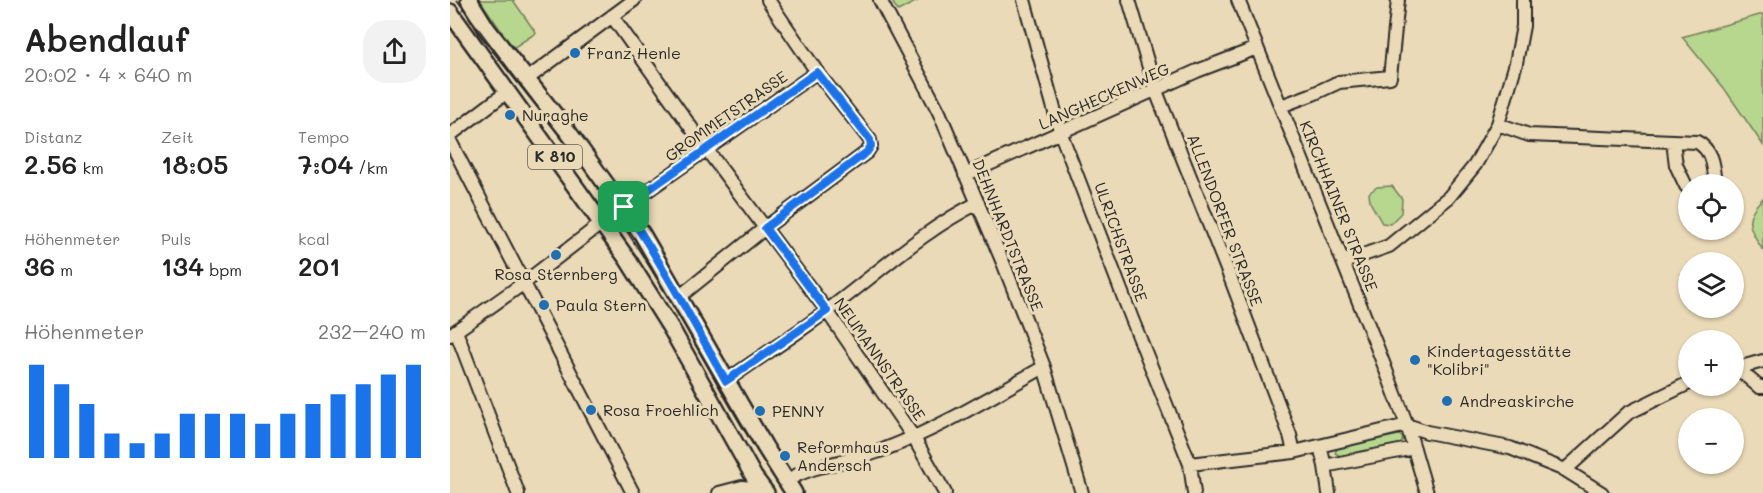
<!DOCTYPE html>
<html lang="de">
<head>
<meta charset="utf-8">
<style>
  :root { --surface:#fff; --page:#f2f2f2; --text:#222; --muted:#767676; --accent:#1a73e8 }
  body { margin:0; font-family:Mali,sans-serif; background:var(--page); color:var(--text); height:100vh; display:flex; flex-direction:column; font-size:22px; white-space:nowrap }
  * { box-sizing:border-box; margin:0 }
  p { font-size:20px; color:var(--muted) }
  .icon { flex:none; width:33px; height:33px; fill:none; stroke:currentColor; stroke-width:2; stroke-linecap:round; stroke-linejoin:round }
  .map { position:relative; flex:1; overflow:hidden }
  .panel { display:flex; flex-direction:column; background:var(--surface); width:450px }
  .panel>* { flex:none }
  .fabs { position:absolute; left:1228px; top:174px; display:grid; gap:12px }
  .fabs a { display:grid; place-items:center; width:66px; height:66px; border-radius:50%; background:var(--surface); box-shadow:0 2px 4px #0004; font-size:30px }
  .pin { position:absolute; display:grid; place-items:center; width:51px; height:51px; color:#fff; margin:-26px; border-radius:12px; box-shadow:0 3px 9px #0006 }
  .round { display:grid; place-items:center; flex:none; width:63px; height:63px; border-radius:24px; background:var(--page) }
  .overview { display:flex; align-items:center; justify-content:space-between; height:102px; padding:0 24px }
  h1 { font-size:33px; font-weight:600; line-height:45px }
  .figures { display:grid; grid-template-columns:repeat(3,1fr); gap:9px; height:102px; padding:6px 24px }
  .figures div { display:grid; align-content:center }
  .figures b { font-size:26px; font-weight:600 }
  .figures small { font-size:16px; font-weight:400 }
  .figures p { font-size:16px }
  .chart { height:168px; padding:12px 24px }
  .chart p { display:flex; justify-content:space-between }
  .chart svg { width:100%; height:108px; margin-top:6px; stroke:var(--accent); stroke-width:6 }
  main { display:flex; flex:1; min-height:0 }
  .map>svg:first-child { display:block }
  .green { fill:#b7d68e; stroke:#71805c; stroke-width:1.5 }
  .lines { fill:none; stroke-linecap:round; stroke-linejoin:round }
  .minor-casing { stroke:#2b2b2b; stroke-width:16 }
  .major-casing { stroke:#2b2b2b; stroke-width:20 }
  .minor { stroke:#ebdab7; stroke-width:12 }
  .major { stroke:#ebdab7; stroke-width:15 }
  .tram { stroke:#2b2b2b; stroke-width:1.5 }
  .route-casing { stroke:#fff; stroke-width:12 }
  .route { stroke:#1a73e8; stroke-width:8 }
  .poi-dot { fill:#1f6fb2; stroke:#ebdab7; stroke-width:2 }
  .labels { text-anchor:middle; stroke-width:6; stroke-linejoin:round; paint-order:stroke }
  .shield { fill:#ebdab7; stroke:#656055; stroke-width:1.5 }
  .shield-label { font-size:15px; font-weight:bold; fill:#2b2b2b }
  .poi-label { font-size:16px; fill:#2b2b2b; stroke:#ebdab7; text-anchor:start }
  .street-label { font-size:16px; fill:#2b2b2b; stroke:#ebdab7 }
</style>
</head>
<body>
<main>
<section class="panel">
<div class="overview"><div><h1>Abendlauf</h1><p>20:02 · 4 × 640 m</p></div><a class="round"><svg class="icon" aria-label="share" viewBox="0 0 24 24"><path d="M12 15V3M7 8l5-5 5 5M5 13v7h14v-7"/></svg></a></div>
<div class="figures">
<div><p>Distanz</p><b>2.56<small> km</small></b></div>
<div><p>Zeit</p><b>18:05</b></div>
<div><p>Tempo</p><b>7:04<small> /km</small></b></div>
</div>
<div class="figures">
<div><p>Höhenmeter</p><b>36<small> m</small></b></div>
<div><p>Puls</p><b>134<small> bpm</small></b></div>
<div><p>kcal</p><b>201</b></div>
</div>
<div class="chart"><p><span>Höhenmeter</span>232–240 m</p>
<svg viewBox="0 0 160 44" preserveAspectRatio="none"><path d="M5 44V6M15 44V14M25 44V22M35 44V34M45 44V38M55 44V34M65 44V26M75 44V26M85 44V26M95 44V30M105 44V26M115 44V22M125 44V18M135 44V14M145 44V10M155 44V6"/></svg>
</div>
</section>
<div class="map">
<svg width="1313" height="493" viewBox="0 0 1313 493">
  <rect width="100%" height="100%" fill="#ebdab7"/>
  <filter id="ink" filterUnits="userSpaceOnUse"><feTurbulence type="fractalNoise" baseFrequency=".0167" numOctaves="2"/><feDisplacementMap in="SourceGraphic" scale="12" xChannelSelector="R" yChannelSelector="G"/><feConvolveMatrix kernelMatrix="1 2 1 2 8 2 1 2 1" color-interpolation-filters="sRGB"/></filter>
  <g filter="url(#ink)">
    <!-- green -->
    <path class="green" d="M30,0H63L86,33L63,48Z
      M441,0H469L448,11Z
      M1313,14V145L1274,88L1232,37Z
      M942,186L952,199L951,213L940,224L932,223L920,202L919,193L927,187Z
      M1313,198V251C1300,227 1291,220 1313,198Z
      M949,435L953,438L951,444L890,456L885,453L888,447Z"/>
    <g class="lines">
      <!-- minor casing -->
      <g class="minor-casing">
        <path id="minor" d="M430,0L489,112L554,265L594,367L632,493
          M574,0L611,134L682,319L740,464L744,493
          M679,0L706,91L782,282L840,435L844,452
          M788,0L927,347L957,425L977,493
          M162,16L257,150L377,311L464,438L495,493
          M77,79L184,0
          M831,106L863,94L889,82L940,77L948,0
          M1048,124L1079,135L1247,142C1263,150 1263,169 1265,184
          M0,135L57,92
          M0,141L183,493
          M1223,142L1226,165L1236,186L1239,188
          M515,175L747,71L807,48
          M174,207L367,72
          M893,262L939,246L999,197L1025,165L1048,124L1066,63L1073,26V0
          M229,297L315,228L417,152L421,146L420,140L367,72L318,0
          M6,331L68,493
          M0,335L74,283L152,223
          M1287,368L1309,387H1313
          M1284,369L1313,361
          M276,381C310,357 345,335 378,310C427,274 473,230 528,203
          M870,446L875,466L964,448
          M740,464L844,452L957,425L977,432L1060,448L1115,470L1152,493
          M875,466L879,493
          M1115,470L1178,413L1239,383
          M336,481C367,462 402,463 435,449C491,428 542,396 594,367
          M269,493L292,487L313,489"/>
      </g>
      <!-- major casing -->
      <g class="major-casing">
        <path id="major" d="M19,0L37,29L119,133L192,234L315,447L344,493
          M0,12L178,260L222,330L304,477L316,493"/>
      </g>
      <!-- minor -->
      <use href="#minor" class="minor"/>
      <!-- major -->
      <use href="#major" class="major"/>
      <!-- tram -->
      <path class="tram" d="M7,0C67,82 133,161 187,247C239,327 280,414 334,493"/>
    </g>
  </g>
  <g class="lines" filter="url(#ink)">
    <!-- route casing -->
    <g class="route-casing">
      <path id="route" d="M367,72L420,140L421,146L417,152L315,228L377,311L276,381C243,322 212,263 174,207Z"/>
    </g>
    <!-- route -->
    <use href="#route" class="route"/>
  </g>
  <!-- markers -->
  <g class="poi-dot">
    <circle cx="125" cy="53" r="6"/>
    <circle cx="60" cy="115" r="6"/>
    <circle cx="106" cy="255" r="6"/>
    <circle cx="94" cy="305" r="6"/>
    <circle cx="965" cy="360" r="6"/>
    <circle cx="997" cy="401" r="6"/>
    <circle cx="141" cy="410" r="6"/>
    <circle cx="310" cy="411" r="6"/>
    <circle cx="335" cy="456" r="6"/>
  </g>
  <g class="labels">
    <!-- shield labels -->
    <rect class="shield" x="78" y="145" width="54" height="24" rx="4.5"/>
    <g class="shield-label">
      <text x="105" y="162">K 810</text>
    </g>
    <!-- poi labels -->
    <g class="poi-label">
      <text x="137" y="59">Franz Henle</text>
      <text x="72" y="121">Nuraghe</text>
      <text x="106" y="280" text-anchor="middle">Rosa Sternberg</text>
      <text x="106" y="311">Paula Stern</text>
      <text x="977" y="357">Kindertagesstätte<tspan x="977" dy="18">"Kolibri"</tspan></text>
      <text x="1009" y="407">Andreaskirche</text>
      <text x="153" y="416">Rosa Froehlich</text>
      <text x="322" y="417">PENNY</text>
      <text x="347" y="453">Reformhaus<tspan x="347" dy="18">Andersch</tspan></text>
    </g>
    <!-- street labels -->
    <g class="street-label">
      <text transform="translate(654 96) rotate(-24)" y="6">LANGHECKENWEG</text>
      <text transform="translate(276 116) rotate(-35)" y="6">GROMMETSTRASSE</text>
      <text transform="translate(889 206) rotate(68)" y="6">KIRCHHAINER STRASSE</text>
      <text transform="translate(775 220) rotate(69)" y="6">ALLENDORFER STRASSE</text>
      <text transform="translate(558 235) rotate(68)" y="6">DEHNHARDTSTRASSE</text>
      <text transform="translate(671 242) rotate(70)" y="6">ULRICHSTRASSE</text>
      <text transform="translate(430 359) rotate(55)" y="6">NEUMANNSTRASSE</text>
    </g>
  </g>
</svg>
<div class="fabs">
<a><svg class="icon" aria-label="locate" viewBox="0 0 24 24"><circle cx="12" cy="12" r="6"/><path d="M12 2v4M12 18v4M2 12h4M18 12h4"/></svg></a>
<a><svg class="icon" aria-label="layers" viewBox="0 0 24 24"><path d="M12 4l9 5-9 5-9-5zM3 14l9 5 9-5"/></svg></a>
<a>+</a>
<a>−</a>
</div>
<div class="pin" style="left:174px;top:207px;background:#1e9e55"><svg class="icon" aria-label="arrive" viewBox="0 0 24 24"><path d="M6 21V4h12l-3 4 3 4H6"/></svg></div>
</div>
</main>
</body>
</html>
